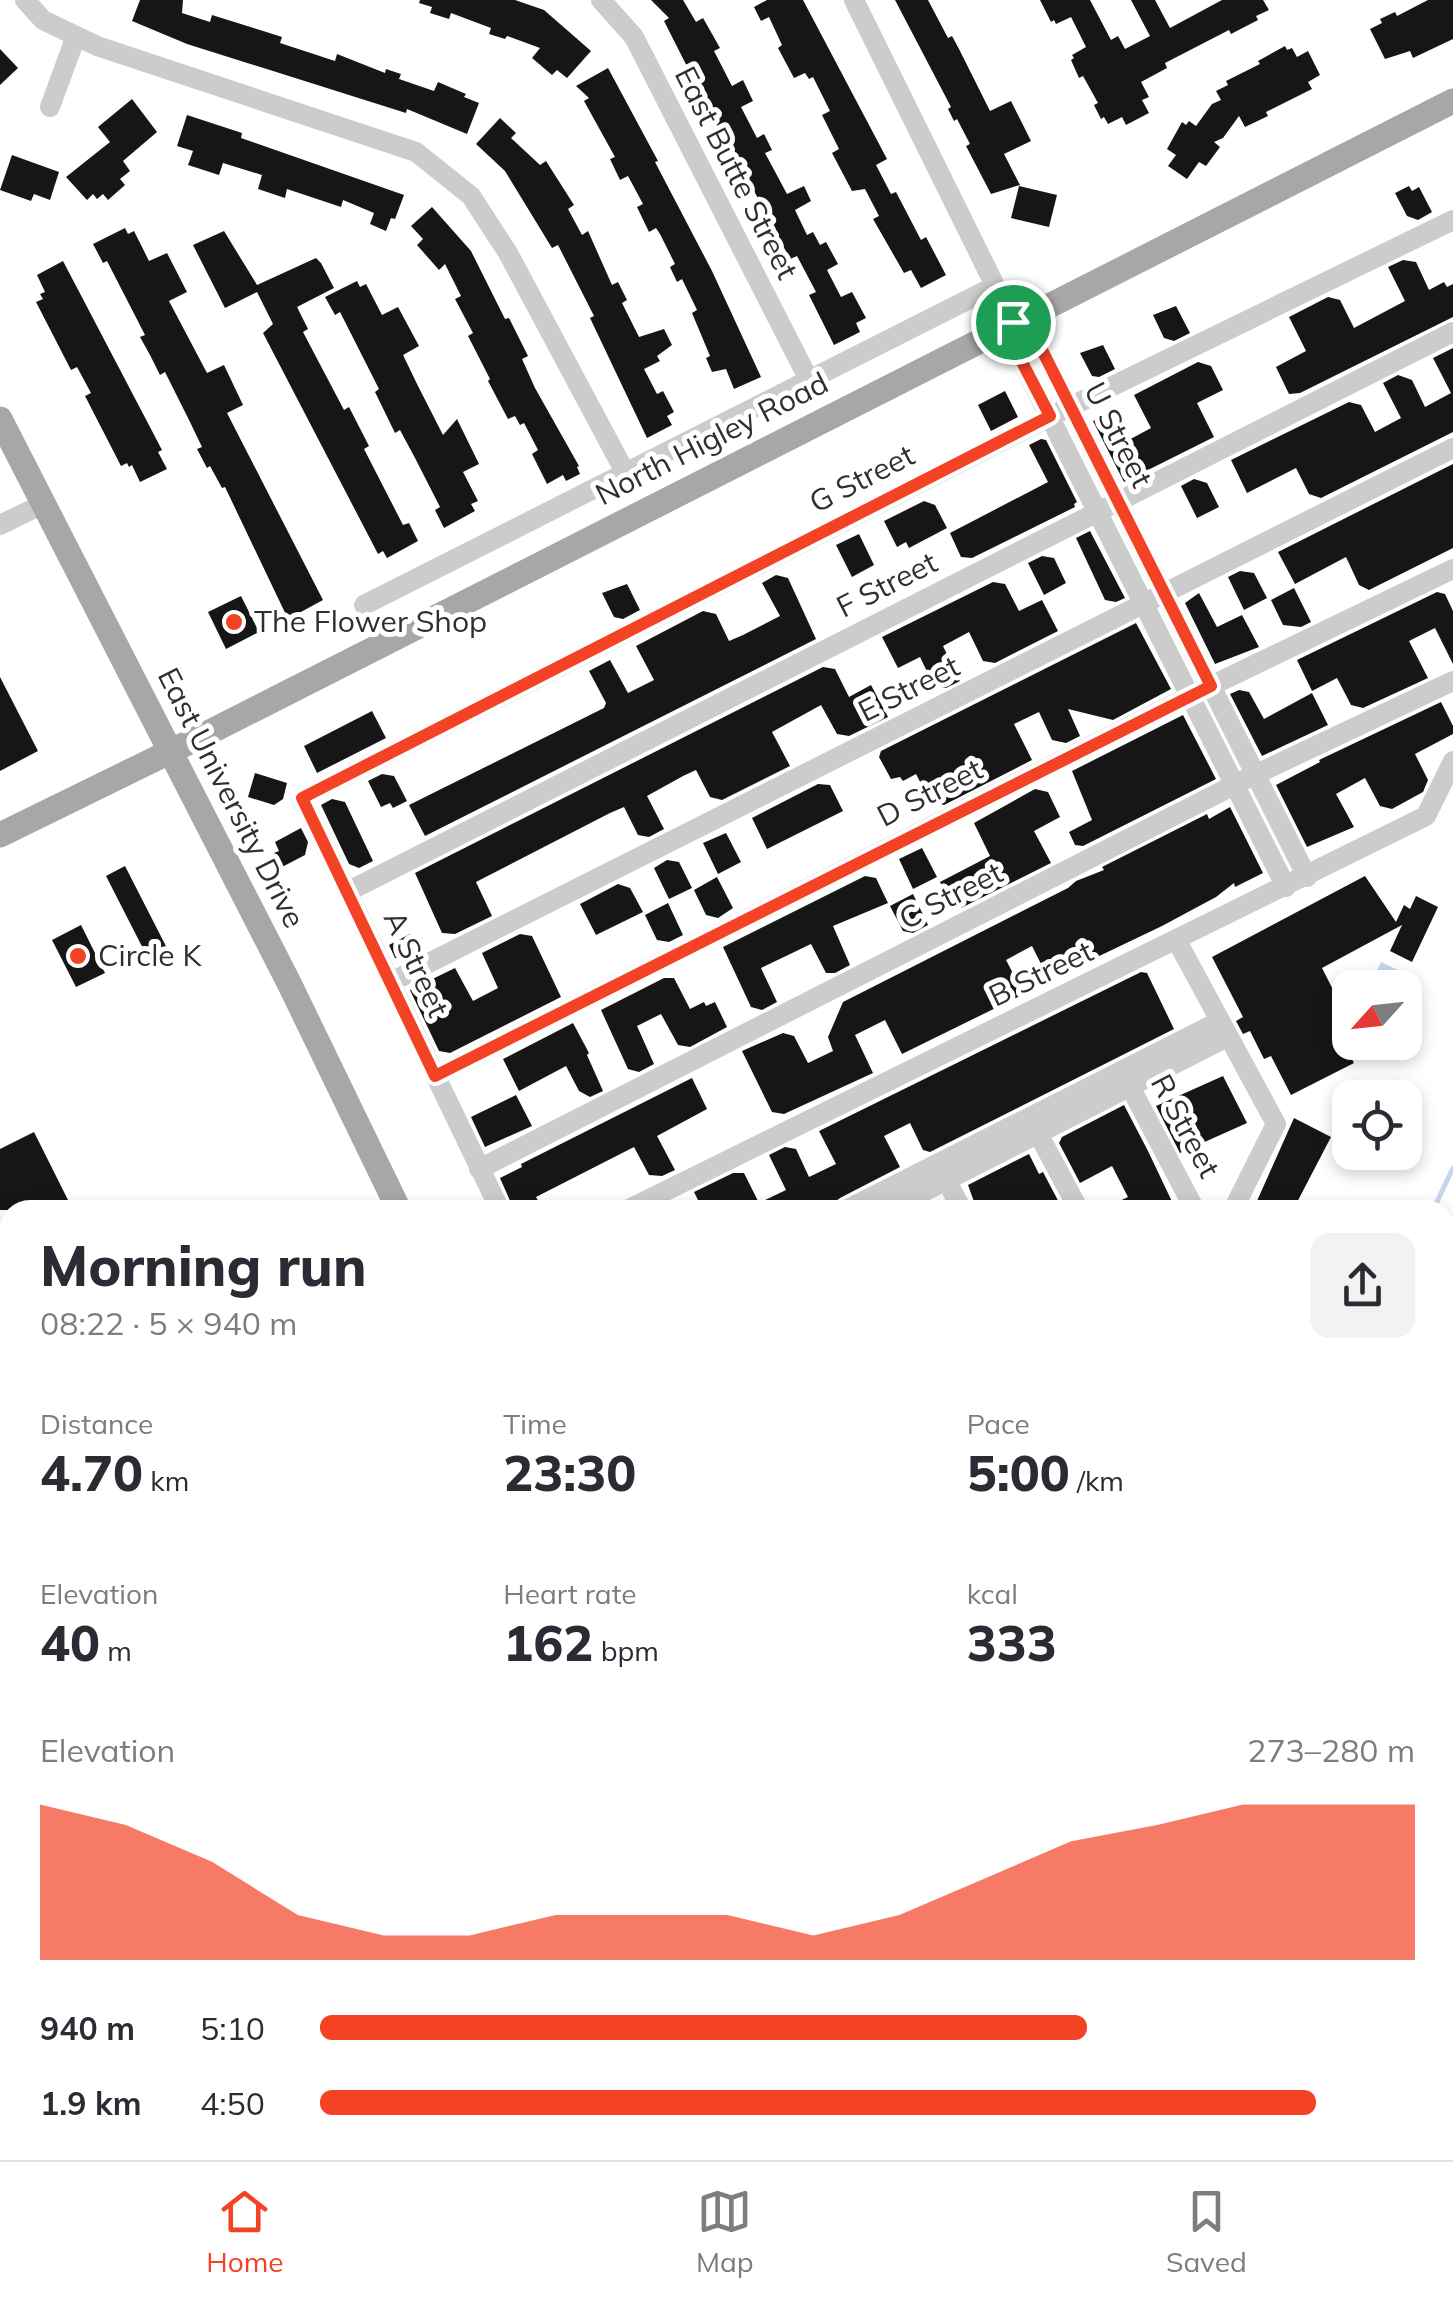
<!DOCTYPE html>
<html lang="en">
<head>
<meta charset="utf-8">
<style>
  :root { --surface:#fff; --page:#f2f2f3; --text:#2b2b33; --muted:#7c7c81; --line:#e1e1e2; --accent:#f34224 }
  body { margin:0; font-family:Mulish,sans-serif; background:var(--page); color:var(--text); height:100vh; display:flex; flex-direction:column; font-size:38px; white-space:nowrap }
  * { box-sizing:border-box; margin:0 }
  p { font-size:32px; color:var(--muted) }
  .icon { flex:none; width:55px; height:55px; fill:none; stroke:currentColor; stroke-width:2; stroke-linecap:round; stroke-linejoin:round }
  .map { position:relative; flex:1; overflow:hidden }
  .side { position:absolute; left:0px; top:1200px; width:1455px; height:960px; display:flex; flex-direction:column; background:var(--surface); border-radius:30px 30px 0 0; box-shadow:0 5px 15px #0003 }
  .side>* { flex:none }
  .needle { width:65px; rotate:243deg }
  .tools { position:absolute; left:1332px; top:970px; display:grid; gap:20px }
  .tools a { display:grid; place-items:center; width:90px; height:90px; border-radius:20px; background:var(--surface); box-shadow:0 5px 15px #0003; font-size:50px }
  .pin { position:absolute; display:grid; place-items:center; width:85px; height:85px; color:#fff; margin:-42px; border:5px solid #fff; border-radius:50%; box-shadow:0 2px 10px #0007 }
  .round { display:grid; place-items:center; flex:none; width:105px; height:105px; border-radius:20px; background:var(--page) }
  .head { display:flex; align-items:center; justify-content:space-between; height:170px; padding:0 40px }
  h1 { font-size:55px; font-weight:800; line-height:75px }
  .metrics { display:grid; grid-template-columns:repeat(3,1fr); gap:15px; height:170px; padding:10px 40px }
  .metrics div { display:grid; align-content:center }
  .metrics b { font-size:50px; font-weight:800 }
  .metrics small { font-size:28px; font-weight:400 }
  .metrics p { font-size:28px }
  .chart { height:280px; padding:20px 40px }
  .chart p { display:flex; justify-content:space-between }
  .chart svg { width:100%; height:180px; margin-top:10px; fill:var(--accent); opacity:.7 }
  ul { padding:0 40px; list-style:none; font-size:32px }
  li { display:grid; grid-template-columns:160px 120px 1fr; align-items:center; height:75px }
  li i { height:25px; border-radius:12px; background:var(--accent) }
  .dock { display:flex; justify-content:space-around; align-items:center; height:140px; border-top:2px solid var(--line); background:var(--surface); font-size:28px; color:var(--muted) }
  .dock a { display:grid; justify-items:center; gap:5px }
  .dock .current { color:var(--accent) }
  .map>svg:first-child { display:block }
  .green { fill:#e1eddc }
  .water { fill:#c6d6ef }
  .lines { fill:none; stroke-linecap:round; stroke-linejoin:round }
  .stream { stroke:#c6d6ef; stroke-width:5 }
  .canal { stroke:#c6d6ef; stroke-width:20 }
  .building { fill:#161616 }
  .minor { stroke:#ccc; stroke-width:20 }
  .major { stroke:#a7a7a7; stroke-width:25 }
  .route-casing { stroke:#fff; stroke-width:20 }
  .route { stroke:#f34224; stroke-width:12 }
  .poi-dot { fill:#f34224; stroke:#fff; stroke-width:4 }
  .labels { text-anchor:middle; stroke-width:10; stroke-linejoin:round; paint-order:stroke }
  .street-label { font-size:30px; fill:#2f2f2f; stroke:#fff }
  .poi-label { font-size:30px; fill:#2f2f2f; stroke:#fff; text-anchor:start }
</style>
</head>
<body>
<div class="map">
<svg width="1453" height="2160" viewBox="0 0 1453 2160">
  <rect width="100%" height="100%" fill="#fff"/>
  <!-- green -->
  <path class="green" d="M511,2150H629L621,2160H517L510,2154Z"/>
  <!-- water -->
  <path class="water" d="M1381,962L1402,972L1395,987H1369Z"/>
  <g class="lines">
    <!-- stream -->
    <path class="stream" d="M1433,1210L1453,1168
      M767,2160L773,2150"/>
    <!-- canal -->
    <path class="canal" d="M1445,1464L1453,1448
      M935,2160L943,2150"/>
  </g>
  <!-- building -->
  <path class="building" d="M140,0H183L182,13L210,22L212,15L260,30L282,37L280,43L335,61L337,54L385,73L386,69L401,74L399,79L434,91L438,82L466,94L464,97L479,103L467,134L407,109L406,113L187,44L132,21Z
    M420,0H515L544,10L591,51L567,78L557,70L552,75L532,58L540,48L507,36L505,39L489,34L491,28L451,13L449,19L430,13L432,7L419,3Z
    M651,0H683L696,22L703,18L720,48L714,51L732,86L743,80L753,101L741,107L757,138L764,134L772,150L765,153L787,194L804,186L811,201L795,210L807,235L813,232L820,245L826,242L838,264L827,270L841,297L852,292L866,318L856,323L860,332L834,345L809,295L816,292L797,256L790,259L744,172L741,173L664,21L669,18Z
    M767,0H803L887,159L876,165L891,194L896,192L921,240L926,237L946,275L921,288L911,270L904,273L873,219L879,216L865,189L852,191L832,153L839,149L822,115L830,111L813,77L809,79L805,73L794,78L778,48L782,45L769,17L761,21L754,7Z
    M895,0H928L948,38L952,36L959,49L990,111L1011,101L1031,141L1004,154L1020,185L991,194L966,146L970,144L957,119L954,121L948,109L951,107Z
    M1040,0H1090L1111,40L1118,36L1125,49L1150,36L1131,0H1155L1170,28L1222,0H1263L1269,10L1256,16L1258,20L1231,34L1229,30L1165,63L1167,68L1141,82L1149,97L1142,100L1149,113L1126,125L1122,117L1108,124L1104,117L1101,119L1094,105L1098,103L1083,76L1079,78L1071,60L1074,58L1072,55L1086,47L1071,17L1056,24L1054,20L1051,22Z
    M1428,0H1453V39L1413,58L1410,51L1385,59L1370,29L1382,23L1380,19L1395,12L1397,16Z
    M1285,46L1287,50L1292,48L1297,57L1308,51L1320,75L1308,82L1312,89L1266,112L1268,116L1245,127L1239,116L1223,138L1214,142L1220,147L1206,166L1199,162L1187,179L1168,166L1176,155L1167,149L1182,122L1186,125L1189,121L1196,126L1212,104L1221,100L1216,91L1228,85L1226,81L1260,64L1258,61Z
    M0,49L18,68L0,85Z
    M608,68L658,161L655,162L712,271L761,377L734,389L726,369L712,372L706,358L710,356L692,313L697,310L682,279L677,282L670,267L675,264L660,234L656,228L649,232L637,207L643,204L628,176L620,180L610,159L615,157L584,101L589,98L576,86Z
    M132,99L157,132L123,161L130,171L120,179L125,185L108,200L103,194L97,199L93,194L87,200L66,177L110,142L98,127Z
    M187,115L242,133L241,138L404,195L395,219L391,218L386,231L370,224L374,213L343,200L341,207L287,189L285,198L258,189L262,175L223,163L219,175L188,165L193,151L177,146Z
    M500,118L516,133L511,138L540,165L546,161L574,205L568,209L582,235L588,231L612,285L618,282L627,300L622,303L639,337L664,329L672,345L657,356L660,361L644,369L657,394L663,391L674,412L667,416L672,425L647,438L590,318L594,316L558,245L552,248L505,171L476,144Z
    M12,155L59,172L50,200L34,194L31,201L0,190Z
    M1019,186L1057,195L1049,227L1011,218Z
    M1409,186L1412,191L1419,187L1432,212L1418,220L1407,216L1395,193Z
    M432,207L471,251L505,319L509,318L528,356L522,359L535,388L579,466L577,467L580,474L566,481L563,475L547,484L532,454L538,450L524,423L520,425L515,416L508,419L488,381L490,379L468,336L473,333L455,299L461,296L445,264L439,270L417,245L423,239L411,226Z
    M125,228L128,234L134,231L149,261L167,253L187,292L169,301L207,373L224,365L243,405L227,413L323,600L288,619L225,487L222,488L210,466L207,468L197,449L202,447L189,420L165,372L160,375L150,355L140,337L145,335L107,261L103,263L93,244Z
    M224,231L257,285L316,258L321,263L334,288L297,307L308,329L303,332L344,410L349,407L369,446L364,449L403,525L409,523L418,541L387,558L383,551L378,554L263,333L273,324L257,292L225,308L193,245Z
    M1403,260L1416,262L1429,290L1444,282L1447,287L1453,284V317L1300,393L1289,394L1276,367L1306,351L1289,317L1328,297L1340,300L1354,328L1405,301L1388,267Z
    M63,261L162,450L158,452L167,469L140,482L132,465L129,467L127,463L121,466L85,396L91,393L77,367L71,370L36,302L43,299L40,294L45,292L37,275Z
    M357,281L360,287L366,284L382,315L398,307L419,346L403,355L418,386L443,435L457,419L479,464L463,472L478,501L471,504L475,511L444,528L435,510L440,507L415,458L400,430L395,433L375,392L379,389L340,312L335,315L325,297Z
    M1176,306L1190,333L1174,341L1164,338L1153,315Z
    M1103,345L1115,369L1099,377L1092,376L1080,353Z
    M1453,348V432L1321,498L1309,494L1296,468L1247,493L1231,460L1349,402L1361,405L1375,432L1401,418L1383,383L1398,375L1412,380L1425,407L1451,393L1433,358Z
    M1198,362L1211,366L1223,390L1197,403L1214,437L1124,482L1093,421L1109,413L1125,442L1151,428L1134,395Z
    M1005,391L1018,417L991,431L978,405Z
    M1041,439L1046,440L1077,502L1074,504L1075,507L972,558L961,557L950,533L1048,482L1029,445Z
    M1453,464V548L1369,590L1359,585L1346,557L1295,584L1278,552Z
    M1194,479L1207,483L1219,507L1197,518L1181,486Z
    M924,501L935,505L947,528L909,548L906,542L897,547L884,521Z
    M1090,531L1125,598L1116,602L1105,600L1076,538Z
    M859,534L874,565L852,577L836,545Z
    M1042,556L1054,558L1066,583L1044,595L1028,563Z
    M1240,571L1254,573L1267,598L1244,610L1228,577Z
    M776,575L788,578L816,639L425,836L409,805L604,708L606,703L589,671L610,660L628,693L654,680L636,646L703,611L716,614L729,641L743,635L780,616L762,583Z
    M993,582L1005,584L1019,611L1042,600L1058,631L995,663L983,661L969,632L943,646L960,681L946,688L934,686L920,657L898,668L882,637Z
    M627,584L640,610L623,619L614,617L602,593Z
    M1294,588L1311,622L1301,627L1283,625L1271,600Z
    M1437,592L1445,594L1453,611V664L1435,628L1409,641L1428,678L1363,708L1351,705L1337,678L1312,691L1297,660Z
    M1199,593L1217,627L1242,615L1259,647L1215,664L1185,603Z
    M241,596L259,632L226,649L208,612Z
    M1136,623L1171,689L1113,720L1068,709L1080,736L1066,743L1052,740L1039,712L1014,724L1032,760L944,805L930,801L916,774L903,781L900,777L891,779L879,757L881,751Z
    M823,667L835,669L849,697L871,685L888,717L849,736L837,734L821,705L772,732L790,766L722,800L710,797L696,770L683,776L647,796L664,829L649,837L638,835L624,807L610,813L476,882L492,916L455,934L442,933L415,873Z
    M0,677L38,751L0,771Z
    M1239,690L1249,692L1264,719L1312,693L1328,725L1262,756L1230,694Z
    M1441,702L1453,726V734L1415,754L1428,780L1423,792L1392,809L1380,806L1365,778L1336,794L1354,827L1307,847L1276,785L1320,762L1319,760Z
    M372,711L386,738L317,773L304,746Z
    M1183,715L1216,779L1083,846L1075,845L1069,832L1092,820L1072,771Z
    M255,773L287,783L283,799L274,805L248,797Z
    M382,774L394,776L407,801L393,808L390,803L381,807L368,781Z
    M818,784L830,785L843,811L767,849L752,818Z
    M1035,789L1048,792L1060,817L1034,831L1051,863L961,908L952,906L940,882L990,856L974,823Z
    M332,799L345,802L373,861L359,868L349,864L321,805Z
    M1230,807L1263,873L1235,887L1234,883L1216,897L1162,926L1049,980L1032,946L1006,960L1024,994L902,1054L885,1020L855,1035L873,1073L784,1114L772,1112L742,1051L783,1033L794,1036L808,1063L833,1051L828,1037L843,1002L1068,888L1076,881L1104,870L1102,867L1207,814L1209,819Z
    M301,828L308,842L305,855L282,867L274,853L279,851L275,842Z
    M726,833L741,862L718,874L703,843Z
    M922,848L937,877L913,889L899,859Z
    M667,860L679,862L692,888L669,899L654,868Z
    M125,866L172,958L153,968L106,876Z
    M865,876L876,878L888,903L833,926L850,965L835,973H826L811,944L761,968L777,1002L762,1010L751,1007L723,947Z
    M1365,876L1396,922L1404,905L1410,909L1416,896L1438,907L1412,962L1390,951L1402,925L1322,968L1350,1023V1030L1340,1036L1354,1063L1291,1095L1271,1056L1264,1059L1250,1031L1243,1034L1236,1021L1243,1017L1212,957Z
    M717,877L733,908L718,918L706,915L694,890Z
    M618,884L630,888L643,912L596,935L580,904Z
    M913,894L928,925L913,933L903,931L890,906Z
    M668,903L683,935L669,942L657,940L645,915Z
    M81,925L105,973L76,987L52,940Z
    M410,934L420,952L407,959L395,958L389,945Z
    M520,934L532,936L561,997L450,1053L439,1051L410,990L455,968L473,1001L498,988L482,953Z
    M1141,972L1147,973L1174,1029L930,1152L923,1150L910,1123L884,1136L900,1167L840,1198L824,1210H703L694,1192L733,1173H744L759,1203L786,1190L769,1155L785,1147L796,1149L809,1177L836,1164L819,1131Z
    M664,978H674L690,1009L704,1002L706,1006L715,1002L727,1027L690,1047L678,1045L661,1014L637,1026L654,1064L639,1072L628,1069L601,1010Z
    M573,1023L589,1053L587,1055L603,1091L590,1097L579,1091L566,1066L519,1091L503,1059Z
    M1223,1076L1247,1123L1180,1153L1156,1106Z
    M692,1078L707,1109L657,1136L675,1170L662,1176L649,1175L634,1147L536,1197L543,1210H514L500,1178L522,1167L521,1164Z
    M516,1095L532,1126L485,1147L471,1117Z
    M1124,1105L1148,1151L1176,1210H1101L1128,1197L1112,1166L1080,1183L1059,1143L1062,1137Z
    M1294,1118L1331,1137L1293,1210H1253Z
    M34,1132L73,1210H0V1149Z
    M1029,1154L1039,1174L1043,1172L1063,1210H977L968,1185Z"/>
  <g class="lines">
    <!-- minor -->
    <path class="minor" d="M25,0L43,20L97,46L416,152L471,196L508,253L625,472
      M601,0L634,37L809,380
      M854,0L1013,322L1022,362L1286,887
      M50,107L76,36
      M1014,323L1043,352L1307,877
      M0,525L43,504
      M364,605L995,286
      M349,891L1453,332
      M1177,941L1276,1124L1233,1210
      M391,982L1453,448
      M435,1076L1190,696L1453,569
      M1125,1077L1195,1210
      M1033,1124L1079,1210
      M479,1169L1244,780L1453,681
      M941,1170L962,1210
      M500,1210L302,798L1049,417L1453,220
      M627,1210L1426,816L1453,761
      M846,1210L1218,1022
      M888,1210L1227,1037
      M0,1674L10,1670
      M0,1771L10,1791
      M0,1863L10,1857
      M189,2150L194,2160
      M476,2160L484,2150"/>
    <!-- major -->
    <path class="major" d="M0,419L289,983L399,1210
      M0,835L204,735L1453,101
      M865,2150L871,2160"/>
  </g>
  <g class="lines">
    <!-- route casing -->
    <g class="route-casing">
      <path id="route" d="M1013,322L1043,352L1211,686L435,1076L302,798L1050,416L1022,362Z"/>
    </g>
    <!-- route -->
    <use href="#route" class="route"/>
  </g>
  <!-- markers -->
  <g class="poi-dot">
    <circle cx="234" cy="622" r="10"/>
    <circle cx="78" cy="956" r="10"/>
  </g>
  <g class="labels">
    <!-- street labels -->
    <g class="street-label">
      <text transform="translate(736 173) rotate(63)" y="10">East Butte Street</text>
      <text transform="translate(1118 435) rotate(63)" y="10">U Street</text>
      <text transform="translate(712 439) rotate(-27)" y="10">North Higley Road</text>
      <text transform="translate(862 479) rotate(-27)" y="10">G Street</text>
      <text transform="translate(887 585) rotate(-27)" y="10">F Street</text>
      <text transform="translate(909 689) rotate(-27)" y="10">E Street</text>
      <text transform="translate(930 793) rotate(-27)" y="10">D Street</text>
      <text transform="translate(231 798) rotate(63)" y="10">East University Drive</text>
      <text transform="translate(951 896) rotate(-27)" y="10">C Street</text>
      <text transform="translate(416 964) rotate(65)" y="10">A Street</text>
      <text transform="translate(1041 974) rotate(-26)" y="10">B Street</text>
      <text transform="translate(1185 1126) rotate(62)" y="10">R Street</text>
    </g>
    <!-- poi labels -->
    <g class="poi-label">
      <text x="254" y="632">The Flower Shop</text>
      <text x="98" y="966">Circle K</text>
    </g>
  </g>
</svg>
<div class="tools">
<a><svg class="needle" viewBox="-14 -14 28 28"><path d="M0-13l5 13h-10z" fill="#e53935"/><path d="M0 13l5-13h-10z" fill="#7c7c81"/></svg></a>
<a><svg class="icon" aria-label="locate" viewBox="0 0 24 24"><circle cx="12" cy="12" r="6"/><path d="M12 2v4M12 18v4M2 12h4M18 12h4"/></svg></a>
</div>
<div class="pin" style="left:1013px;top:322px;background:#1e9e55"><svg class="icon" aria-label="arrive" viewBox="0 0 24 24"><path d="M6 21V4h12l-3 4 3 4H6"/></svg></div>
<section class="side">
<div class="head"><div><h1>Morning run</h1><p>08:22 · 5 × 940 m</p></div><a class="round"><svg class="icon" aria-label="share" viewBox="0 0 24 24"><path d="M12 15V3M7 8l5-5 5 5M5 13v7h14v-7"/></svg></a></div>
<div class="metrics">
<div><p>Distance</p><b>4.70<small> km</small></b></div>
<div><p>Time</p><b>23:30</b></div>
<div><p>Pace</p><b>5:00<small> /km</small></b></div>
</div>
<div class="metrics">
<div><p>Elevation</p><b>40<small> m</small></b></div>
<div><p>Heart rate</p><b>162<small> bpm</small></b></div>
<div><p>kcal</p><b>333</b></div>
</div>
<div class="chart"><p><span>Elevation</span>273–280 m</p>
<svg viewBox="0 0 160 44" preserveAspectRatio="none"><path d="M0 44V6L10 11L20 20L30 33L40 38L50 38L60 33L70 33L80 33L90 38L100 33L110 24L120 15L130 11L140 6L150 6L160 6V44z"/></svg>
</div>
<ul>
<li><b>940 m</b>5:10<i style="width:70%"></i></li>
<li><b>1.9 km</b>4:50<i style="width:91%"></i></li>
</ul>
</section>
</div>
<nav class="dock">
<a class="current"><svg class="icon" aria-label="home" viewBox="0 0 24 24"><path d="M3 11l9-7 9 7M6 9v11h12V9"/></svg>Home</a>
<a><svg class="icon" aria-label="map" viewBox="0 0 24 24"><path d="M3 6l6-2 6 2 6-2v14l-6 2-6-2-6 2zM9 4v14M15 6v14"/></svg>Map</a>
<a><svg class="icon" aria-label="saved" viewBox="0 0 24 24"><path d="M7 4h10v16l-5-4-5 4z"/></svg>Saved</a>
</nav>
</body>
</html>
